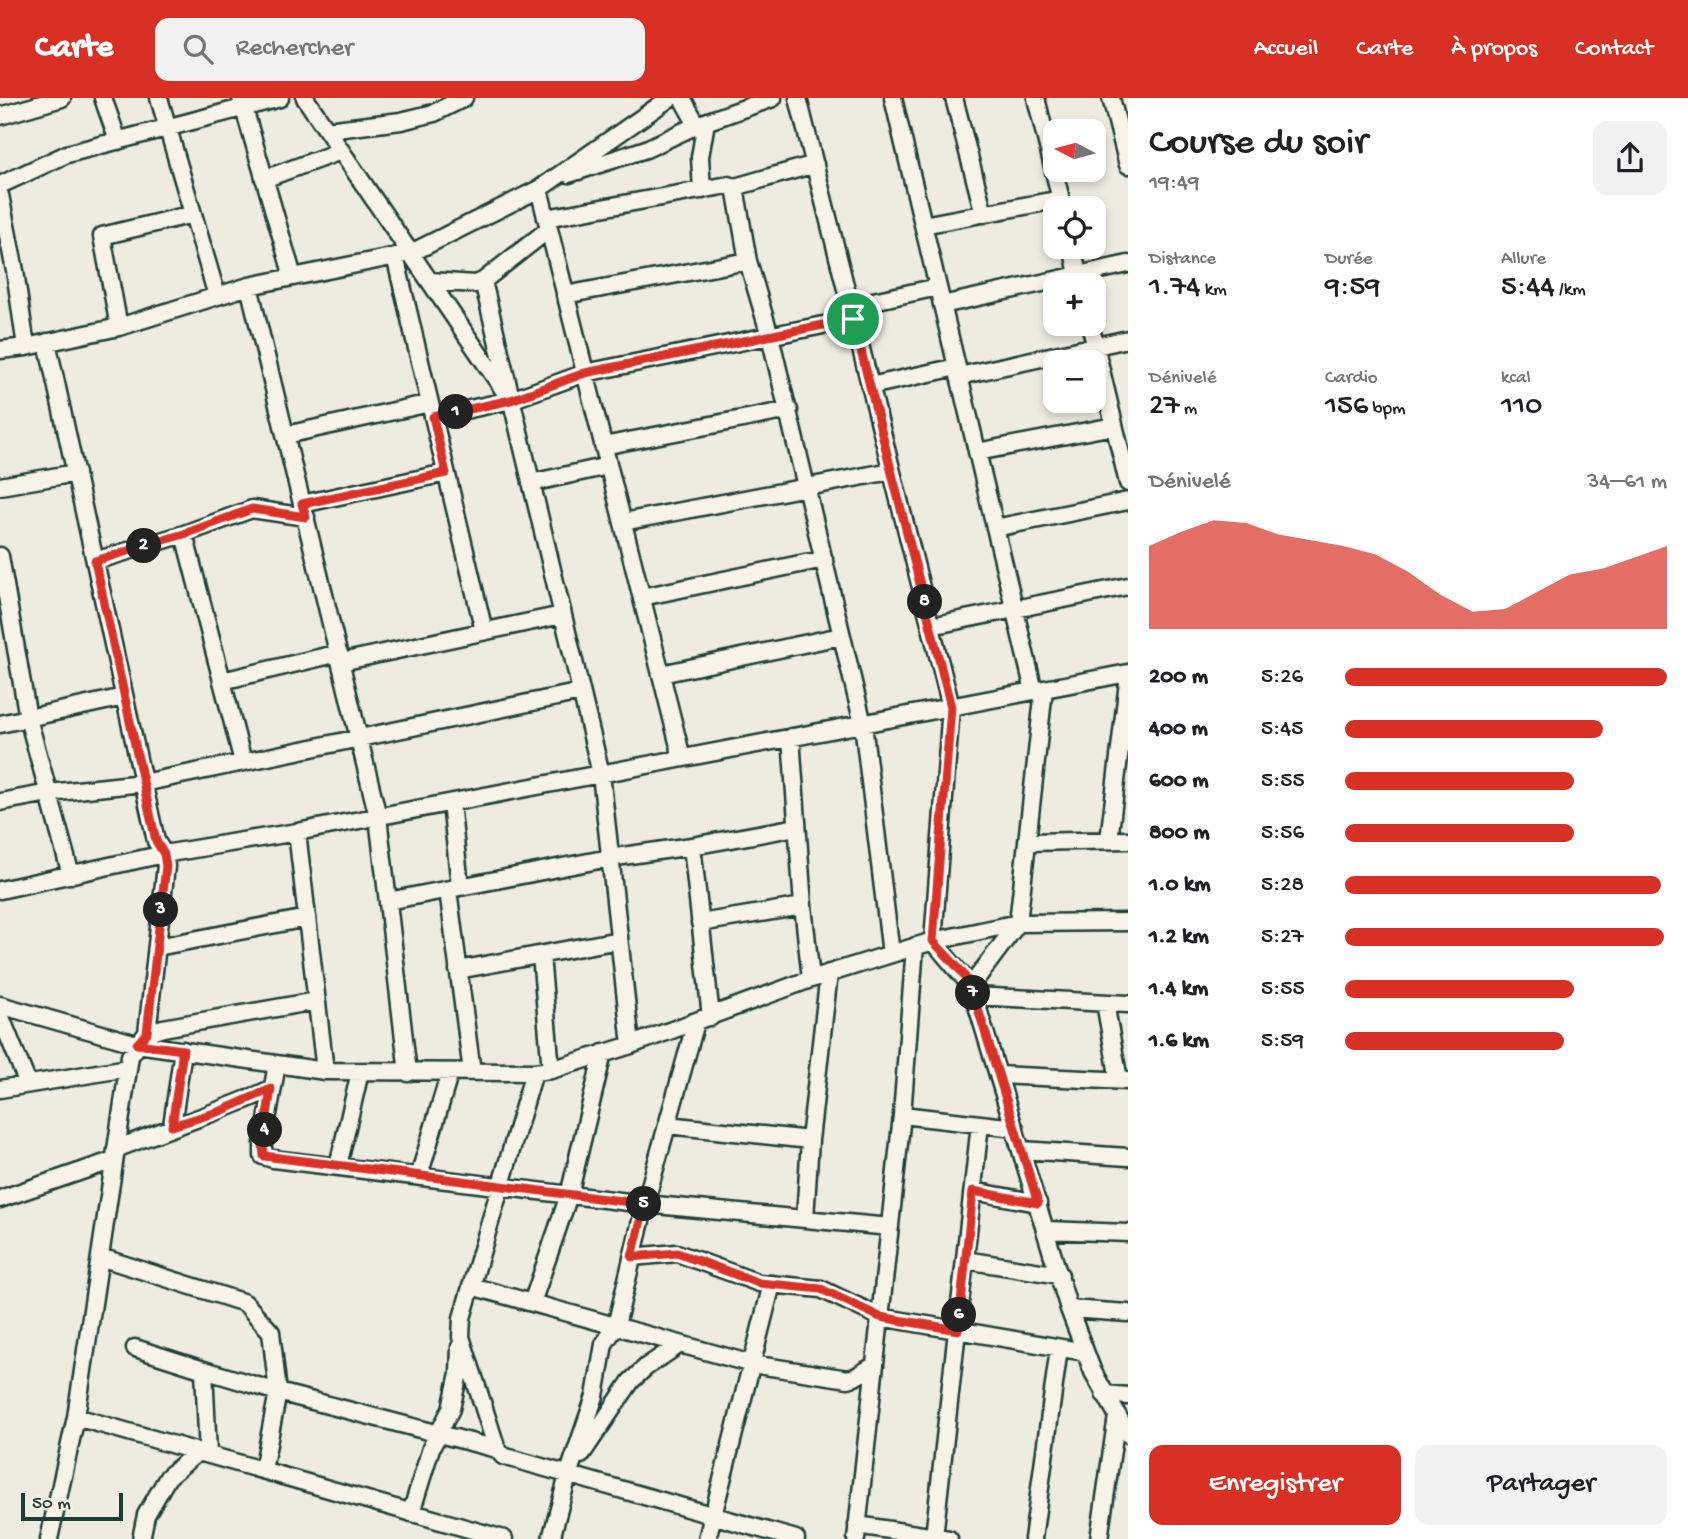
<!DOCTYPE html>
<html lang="fr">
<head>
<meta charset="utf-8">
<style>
  :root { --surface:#fff; --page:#f2f2f2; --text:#202124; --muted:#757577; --accent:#d93025 }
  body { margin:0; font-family:"Gochi Hand",sans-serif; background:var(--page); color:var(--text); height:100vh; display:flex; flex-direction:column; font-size:26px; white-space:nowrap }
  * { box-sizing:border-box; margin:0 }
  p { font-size:23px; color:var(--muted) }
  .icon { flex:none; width:38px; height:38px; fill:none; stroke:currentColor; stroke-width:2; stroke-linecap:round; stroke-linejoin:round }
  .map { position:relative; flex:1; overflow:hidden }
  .side { display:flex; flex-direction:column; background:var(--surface); width:560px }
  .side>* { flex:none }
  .needle { width:46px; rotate:276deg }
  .tools { position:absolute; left:1043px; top:21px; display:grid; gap:14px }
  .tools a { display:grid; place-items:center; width:63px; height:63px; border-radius:14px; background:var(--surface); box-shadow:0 4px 10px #0003; font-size:35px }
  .scale { position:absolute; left:21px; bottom:18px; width:102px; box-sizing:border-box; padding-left:7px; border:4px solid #1f3d34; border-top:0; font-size:19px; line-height:24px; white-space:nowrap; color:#1f3d34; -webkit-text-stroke:5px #f7f3e8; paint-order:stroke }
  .pin { position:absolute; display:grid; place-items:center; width:60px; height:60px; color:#fff; margin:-30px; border:4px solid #fff; border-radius:50%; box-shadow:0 2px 7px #0007 }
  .km { position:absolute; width:35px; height:35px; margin:-18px; border-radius:50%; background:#222; color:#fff; font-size:19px; line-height:35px; text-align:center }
  .round { display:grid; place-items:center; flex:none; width:74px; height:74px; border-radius:14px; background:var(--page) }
  .head { display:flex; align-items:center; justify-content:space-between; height:119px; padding:0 21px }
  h1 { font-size:38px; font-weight:600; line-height:52px }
  .stats { display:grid; grid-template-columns:repeat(3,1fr); gap:10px; height:119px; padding:7px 21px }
  .stats div { display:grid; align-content:center }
  .stats b { font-size:30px; font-weight:600 }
  .stats small { font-size:19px; font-weight:400 }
  .stats p { font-size:19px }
  .chart { height:196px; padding:14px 21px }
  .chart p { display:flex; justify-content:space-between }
  .chart svg { width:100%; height:126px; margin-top:7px; fill:var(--accent); opacity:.7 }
  .action { display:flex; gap:14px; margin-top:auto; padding:14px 21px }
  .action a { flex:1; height:80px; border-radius:14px; background:var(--accent); color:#fff; font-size:28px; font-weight:600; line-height:80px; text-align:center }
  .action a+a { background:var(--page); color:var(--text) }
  ul { padding:0 21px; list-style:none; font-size:23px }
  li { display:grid; grid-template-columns:112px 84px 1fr; align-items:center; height:52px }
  li i { height:18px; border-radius:9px; background:var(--accent) }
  header { display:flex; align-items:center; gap:42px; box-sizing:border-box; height:98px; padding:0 35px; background:var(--accent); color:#fff }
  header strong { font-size:33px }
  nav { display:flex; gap:38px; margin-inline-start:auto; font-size:24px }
  .search { width:490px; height:63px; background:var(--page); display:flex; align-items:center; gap:18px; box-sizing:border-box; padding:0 24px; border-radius:14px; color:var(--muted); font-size:26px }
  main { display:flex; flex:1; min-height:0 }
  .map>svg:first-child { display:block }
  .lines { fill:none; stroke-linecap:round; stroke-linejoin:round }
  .street-casing { stroke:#1f3d34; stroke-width:21 }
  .street { stroke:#f7f3e8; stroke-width:16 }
  .route-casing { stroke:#fff; stroke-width:14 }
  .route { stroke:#d93025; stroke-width:9 }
</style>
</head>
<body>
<header>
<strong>Carte</strong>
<div class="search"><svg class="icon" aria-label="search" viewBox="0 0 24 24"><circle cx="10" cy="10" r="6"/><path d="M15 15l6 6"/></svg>Rechercher</div>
<nav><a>Accueil</a><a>Carte</a><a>À propos</a><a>Contact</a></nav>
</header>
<main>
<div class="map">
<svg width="1128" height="1441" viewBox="0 0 1128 1441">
  <rect width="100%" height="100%" fill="#eeece1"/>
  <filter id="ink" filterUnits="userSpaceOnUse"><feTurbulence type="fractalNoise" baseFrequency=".0143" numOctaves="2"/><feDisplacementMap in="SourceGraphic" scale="14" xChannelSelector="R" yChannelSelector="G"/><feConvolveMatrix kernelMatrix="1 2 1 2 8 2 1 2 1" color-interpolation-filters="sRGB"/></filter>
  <g filter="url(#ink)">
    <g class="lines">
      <!-- street casing -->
      <g class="street-casing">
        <path id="street" d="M103,0L118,43
          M159,0L217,198
          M241,0L293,179
          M305,0L505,294
          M682,0L697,27
          M798,0L951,609L933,843L971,888L1069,1211L1093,1274L1128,1336
          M893,0L1034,593
          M954,0L984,116
          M1036,0L1063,110
          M1111,0L1128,67
          M0,18L62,0
          M327,32L401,23L434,15L464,0
          M569,76L646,51L697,27L773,0
          M264,81L341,53
          M0,87L67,56L280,0
          M735,89L815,66
          M539,91L682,660
          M702,92L700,59L706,24
          M0,97L15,173L26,249
          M546,120L728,87L735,89L748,163L770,238L863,626L891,856
          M923,127L1061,101
          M1072,149L1080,185
          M395,158L484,533
          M430,183L475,186L483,183L549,131
          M483,183L601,676L631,947
          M249,188L378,719L408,975
          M565,197L748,163
          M942,207L1128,166
          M850,208L938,189
          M1090,226L1128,385
          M119,229L102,138L193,116
          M47,244L156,743L164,756L166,768L147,935
          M0,252L26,249L119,229L249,188L411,155L539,91L670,0
          M959,278L1128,241
          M870,288L957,269
          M433,319L511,302L585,275L853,221
          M286,337L430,305
          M603,348L789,312
          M977,354L1114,328
          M531,385L608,368
          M0,388L76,375
          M302,406L446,375
          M623,424L891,373
          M995,430L1128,403
          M184,436L243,664
          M0,458L28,620L71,777
          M95,463L184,436L252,411L306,419
          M642,499L824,461
          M931,528L1128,488
          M341,564L562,517
          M661,576L841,538
          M222,583L339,555
          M0,626L124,599
          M791,639L803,808L811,881
          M0,704L49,695L143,685L581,594
          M451,705L460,788
          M297,734L325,973
          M1109,742L1128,584
          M1028,744L1128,742
          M692,748L711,919
          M0,792L164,756L297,734L1128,575
          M448,792L472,974
          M388,803L609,760L692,748L797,729
          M700,825L803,808
          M157,849L307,820
          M541,857L551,972
          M458,872L619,842
          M971,888L1018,825L1044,591
          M974,898L1128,906
          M1105,905L1119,982
          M0,907L137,946L325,973L534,974L551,972L631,947L811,881L933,843L1018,825L1128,824
          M0,917L28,986
          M277,966L263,1045V1058L273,1061L645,1106L890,1129
          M534,974L462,1220L461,1239L497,1351L503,1358L796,1441
          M999,977L1128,983
          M0,991L128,970
          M902,1017L1015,1030
          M667,1027L810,1042
          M172,1028L183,952
          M116,1051C168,1030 220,1014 271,991
          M1022,1052L1128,1059
          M338,1068L360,974
          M419,1078L450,974
          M973,1093L1038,1105
          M0,1101L114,1062
          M805,1121L810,1042L829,875
          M1046,1132L1128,1135
          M100,1159L245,1205L271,1234L278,1294L497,1351
          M632,1159L677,1155L759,1185L821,1191L880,1219L1085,1254
          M965,1162L1060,1177
          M471,1188L752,1266L848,1281L855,1279L875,1267
          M532,1205L569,1097L603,955
          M1069,1211L1128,1215
          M135,1250L204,1272L208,1356
          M204,1272L278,1294L263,1372
          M1104,1296L1128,1298
          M76,1319L504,1441
          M581,1357L631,1283L646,1269L680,1246
          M411,1415L431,1350L451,1311L459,1275L460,1249
          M857,1427L949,1441
          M934,1439L980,1026
          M49,1441L76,1319L130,958L147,935L163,930L316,903
          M141,1441L146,1417L168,1379L199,1353
          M551,1441L568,1377L595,1298L604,1246L616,1228L645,1106L696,924
          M707,1441L772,1186
          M856,1441L902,1017L915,848
          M1033,1441L1059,1250
          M1099,1441L1117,1318"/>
      </g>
      <!-- street -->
      <use href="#street" class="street"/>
    </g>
  </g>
  <g class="lines" filter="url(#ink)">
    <!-- route casing -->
    <g class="route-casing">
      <path id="route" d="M853,221L951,609L933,843L961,873L971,888L1038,1105L973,1093L958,1232L880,1219L821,1191L759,1185L677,1155L632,1159L645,1106L264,1058L263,1045L271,991L221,1013L172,1028L183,952L137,946L147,935L166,768L164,756L156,743L95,463L184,436L252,411L306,419L302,406L446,375L433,319L511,302L585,275Z"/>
    </g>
    <!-- route -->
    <use href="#route" class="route"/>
  </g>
</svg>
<div class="tools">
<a><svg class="needle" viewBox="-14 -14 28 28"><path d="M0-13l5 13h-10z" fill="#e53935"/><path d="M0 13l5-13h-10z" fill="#757577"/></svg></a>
<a><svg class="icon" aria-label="locate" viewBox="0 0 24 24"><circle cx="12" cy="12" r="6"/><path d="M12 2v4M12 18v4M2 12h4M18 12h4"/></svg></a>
<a>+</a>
<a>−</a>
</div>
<div class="scale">50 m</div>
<div class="pin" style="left:853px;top:221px;background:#1e9e55"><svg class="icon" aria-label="arrive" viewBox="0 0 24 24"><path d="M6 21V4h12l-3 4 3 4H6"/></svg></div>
<b class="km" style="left:456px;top:314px">1</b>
<b class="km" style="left:144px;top:448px">2</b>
<b class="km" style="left:161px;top:812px">3</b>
<b class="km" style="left:265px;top:1032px">4</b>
<b class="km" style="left:644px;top:1106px">5</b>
<b class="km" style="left:959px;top:1217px">6</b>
<b class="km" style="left:973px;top:895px">7</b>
<b class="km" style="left:925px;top:504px">8</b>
</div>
<section class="side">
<div class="head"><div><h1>Course du soir</h1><p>19:49</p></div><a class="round"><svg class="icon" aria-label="share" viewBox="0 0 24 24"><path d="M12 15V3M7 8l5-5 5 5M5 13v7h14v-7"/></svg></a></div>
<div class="stats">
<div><p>Distance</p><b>1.74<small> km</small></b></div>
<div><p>Durée</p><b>9:59</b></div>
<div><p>Allure</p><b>5:44<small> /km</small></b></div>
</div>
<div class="stats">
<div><p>Dénivelé</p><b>27<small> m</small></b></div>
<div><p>Cardio</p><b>156<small> bpm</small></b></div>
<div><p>kcal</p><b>110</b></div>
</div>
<div class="chart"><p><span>Dénivelé</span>34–61 m</p>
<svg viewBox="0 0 160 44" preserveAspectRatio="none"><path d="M0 44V15L10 10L20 6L30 7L40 11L50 13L60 15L70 18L80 24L90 32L100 38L110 37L120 31L130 25L140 23L150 19L160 15V44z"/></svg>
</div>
<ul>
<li><b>200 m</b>5:26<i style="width:100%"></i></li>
<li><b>400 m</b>5:45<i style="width:80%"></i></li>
<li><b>600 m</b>5:55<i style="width:71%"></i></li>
<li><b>800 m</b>5:56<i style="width:71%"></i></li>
<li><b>1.0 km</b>5:28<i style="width:98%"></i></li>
<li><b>1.2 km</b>5:27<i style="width:99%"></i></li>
<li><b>1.4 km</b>5:55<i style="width:71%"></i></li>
<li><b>1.6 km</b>5:59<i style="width:68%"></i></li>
</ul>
<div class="action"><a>Enregistrer</a><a>Partager</a></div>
</section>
</main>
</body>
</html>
